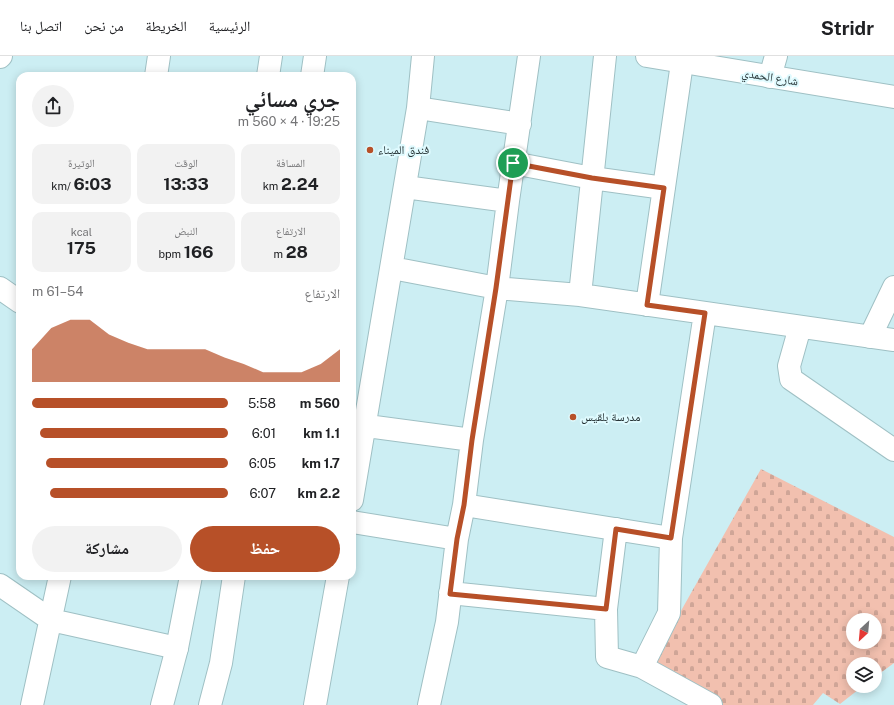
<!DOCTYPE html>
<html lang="ar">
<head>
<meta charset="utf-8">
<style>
  :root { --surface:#fff; --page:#f2f2f2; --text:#202124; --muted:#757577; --line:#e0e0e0; --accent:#b75028 }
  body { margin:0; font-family:"Public Sans","Noto Naskh Arabic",sans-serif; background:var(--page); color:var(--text); direction:rtl; height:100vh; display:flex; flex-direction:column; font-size:15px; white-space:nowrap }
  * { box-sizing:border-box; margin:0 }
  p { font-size:13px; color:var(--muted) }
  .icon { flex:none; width:22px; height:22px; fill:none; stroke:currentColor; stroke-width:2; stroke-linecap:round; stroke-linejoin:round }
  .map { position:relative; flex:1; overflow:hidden; direction:ltr }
  .side { position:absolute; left:16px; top:16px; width:340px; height:508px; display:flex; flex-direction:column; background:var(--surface); border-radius:12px; box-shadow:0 2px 10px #0003; direction:rtl }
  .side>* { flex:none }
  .needle { width:26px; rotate:206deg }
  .controls { position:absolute; left:846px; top:557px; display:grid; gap:8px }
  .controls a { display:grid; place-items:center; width:36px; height:36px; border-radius:50%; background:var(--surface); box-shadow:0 2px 10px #0003; font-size:20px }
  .pin { position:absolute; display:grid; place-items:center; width:34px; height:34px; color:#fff; margin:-17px; border:2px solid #fff; border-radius:50%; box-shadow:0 1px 4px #0007 }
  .round { display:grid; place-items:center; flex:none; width:42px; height:42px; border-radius:21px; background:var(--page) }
  .head { display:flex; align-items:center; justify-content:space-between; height:68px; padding:0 16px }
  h1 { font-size:22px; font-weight:700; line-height:30px }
  .stats { display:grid; grid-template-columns:repeat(3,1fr); gap:6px; height:68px; padding:4px 16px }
  .stats div { display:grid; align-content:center; border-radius:10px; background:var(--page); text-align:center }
  .stats b { font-size:17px; font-weight:700 }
  .stats small { font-size:11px; font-weight:400 }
  .stats p { font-size:11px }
  .chart { height:112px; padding:8px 16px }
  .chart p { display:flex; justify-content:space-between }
  .chart svg { width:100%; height:72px; margin-top:4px; fill:var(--accent); opacity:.7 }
  .button { display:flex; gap:8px; margin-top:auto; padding:8px 16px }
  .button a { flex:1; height:46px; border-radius:24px; background:var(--accent); color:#fff; font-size:16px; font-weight:700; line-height:46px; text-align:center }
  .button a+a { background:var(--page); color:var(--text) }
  ul { padding:0 16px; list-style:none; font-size:13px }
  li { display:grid; grid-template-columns:64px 48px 1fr; align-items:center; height:30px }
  li i { height:10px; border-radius:5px; background:var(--accent) }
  header { display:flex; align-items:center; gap:24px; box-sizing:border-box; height:56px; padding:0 20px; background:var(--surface); border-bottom:1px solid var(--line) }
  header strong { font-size:19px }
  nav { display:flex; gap:22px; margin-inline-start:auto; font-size:14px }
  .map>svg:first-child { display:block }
  .cemetery { fill:url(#cemetery-stones); fill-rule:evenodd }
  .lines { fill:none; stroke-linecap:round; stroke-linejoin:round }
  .minor-casing { stroke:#9fc0c4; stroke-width:24 }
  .major-casing { stroke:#9fc0c4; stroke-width:24 }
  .highway-casing { stroke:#9fc0c4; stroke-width:24 }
  .minor { stroke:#fff; stroke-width:22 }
  .major { stroke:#fff; stroke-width:22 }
  .highway { stroke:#fff; stroke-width:22 }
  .route-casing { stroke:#fff; stroke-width:8 }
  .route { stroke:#b75028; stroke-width:5 }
  .poi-dot { fill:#b75028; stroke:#dffafe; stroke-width:1.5 }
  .labels { text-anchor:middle; stroke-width:4; stroke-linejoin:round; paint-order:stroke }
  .street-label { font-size:12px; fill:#243133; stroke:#dffafe }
  .poi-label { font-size:12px; fill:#243133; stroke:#dffafe; text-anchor:start }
</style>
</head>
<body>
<header>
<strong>Stridr</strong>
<nav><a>الرئيسية</a><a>الخريطة</a><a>من نحن</a><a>اتصل بنا</a></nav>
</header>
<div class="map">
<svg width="894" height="649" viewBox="0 0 894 649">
  <defs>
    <pattern id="cemetery-stones" width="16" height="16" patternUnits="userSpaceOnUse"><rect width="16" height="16" fill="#f2c0af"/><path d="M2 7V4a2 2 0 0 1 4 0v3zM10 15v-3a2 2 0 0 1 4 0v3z" fill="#cfa597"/></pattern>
  </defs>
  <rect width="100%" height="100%" fill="#cceef3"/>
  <!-- cemetery -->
  <path class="cemetery" d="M761,413L894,481V607L875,621V608H853V630H863L840,648L823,637L813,649H717L651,608ZM853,564H875V586H853Z"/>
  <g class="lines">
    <!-- minor casing -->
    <g class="minor-casing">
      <path id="minor" d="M0,1L1,0
        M156,20L159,0
        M770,21L776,0
        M418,52L520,68
        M513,107L592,122L664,132
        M405,131L508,145
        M392,212L497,232L580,239L894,284
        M0,232L20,246
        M580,239L605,0
        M647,249L682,7L685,0
        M800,271L789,310L791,323L894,394
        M870,281L894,231
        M352,368L472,384
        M352,444L418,52L423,0
        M464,449L671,482
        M352,466L457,483
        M616,473L606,553L607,601L642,611L711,649
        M0,529L51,564L177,592
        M450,537L606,553
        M642,611L669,557L671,482L705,257
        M32,649L60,520
        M315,649L338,520
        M429,649L447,566L457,483L464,449L472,384L497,232L508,145L529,0"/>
    </g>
    <!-- major casing -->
    <g class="major-casing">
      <path id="major" d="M647,0L894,41"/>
    </g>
    <!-- highway casing -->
    <g class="highway-casing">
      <path id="highway" d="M268,20L271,0
        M312,20L315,0
        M162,649L177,592L191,520
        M210,649L221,607L234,520"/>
    </g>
    <!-- minor -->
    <use href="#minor" class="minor"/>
    <!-- major -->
    <use href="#major" class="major"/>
    <!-- highway -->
    <use href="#highway" class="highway"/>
  </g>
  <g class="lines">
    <!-- route casing -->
    <g class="route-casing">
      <path id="route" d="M513,107L592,122L664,132L647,249L705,257L671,482L616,473L606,553L450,538L457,483L464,449L472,384L496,232Z"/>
    </g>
    <!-- route -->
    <use href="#route" class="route"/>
  </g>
  <!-- markers -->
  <g class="poi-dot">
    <circle cx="370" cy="94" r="4"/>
    <circle cx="573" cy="361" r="4"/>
  </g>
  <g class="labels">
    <!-- street labels -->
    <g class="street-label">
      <text transform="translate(770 21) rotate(9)" y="4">شارع الحمدي</text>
    </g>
    <!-- poi labels -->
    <g class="poi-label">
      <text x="378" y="98">فندق الميناء</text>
      <text x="581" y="365">مدرسة بلقيس</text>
    </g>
  </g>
</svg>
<div class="controls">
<a><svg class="needle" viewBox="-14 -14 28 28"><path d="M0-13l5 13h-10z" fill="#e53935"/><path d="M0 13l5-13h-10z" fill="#757577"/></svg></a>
<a><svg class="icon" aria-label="layers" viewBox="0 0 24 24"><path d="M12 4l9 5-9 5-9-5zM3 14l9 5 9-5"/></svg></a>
</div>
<div class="pin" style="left:513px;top:107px;background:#1e9e55"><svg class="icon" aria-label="arrive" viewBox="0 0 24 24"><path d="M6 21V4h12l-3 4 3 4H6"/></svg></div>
<section class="side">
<div class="head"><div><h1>جري مسائي</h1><p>19:25 · 4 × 560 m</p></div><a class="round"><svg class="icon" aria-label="share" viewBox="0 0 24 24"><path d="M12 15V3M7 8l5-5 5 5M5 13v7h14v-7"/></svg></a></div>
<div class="stats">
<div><p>المسافة</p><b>2.24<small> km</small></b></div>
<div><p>الوقت</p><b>13:33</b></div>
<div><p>الوتيرة</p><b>6:03<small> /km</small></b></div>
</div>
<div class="stats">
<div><p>الارتفاع</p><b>28<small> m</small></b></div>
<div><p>النبض</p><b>166<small> bpm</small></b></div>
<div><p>kcal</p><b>175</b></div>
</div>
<div class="chart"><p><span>الارتفاع</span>54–61 m</p>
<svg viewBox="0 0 160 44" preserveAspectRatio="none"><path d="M0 44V24L10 11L20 6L30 6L40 15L50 20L60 24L70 24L80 24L90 24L100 29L110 33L120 38L130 38L140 38L150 33L160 24V44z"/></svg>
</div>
<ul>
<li><b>560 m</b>5:58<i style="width:100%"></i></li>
<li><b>1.1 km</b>6:01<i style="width:96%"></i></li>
<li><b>1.7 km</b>6:05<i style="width:93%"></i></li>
<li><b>2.2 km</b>6:07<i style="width:91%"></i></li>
</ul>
<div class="button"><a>حفظ</a><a>مشاركة</a></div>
</section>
</div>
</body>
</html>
